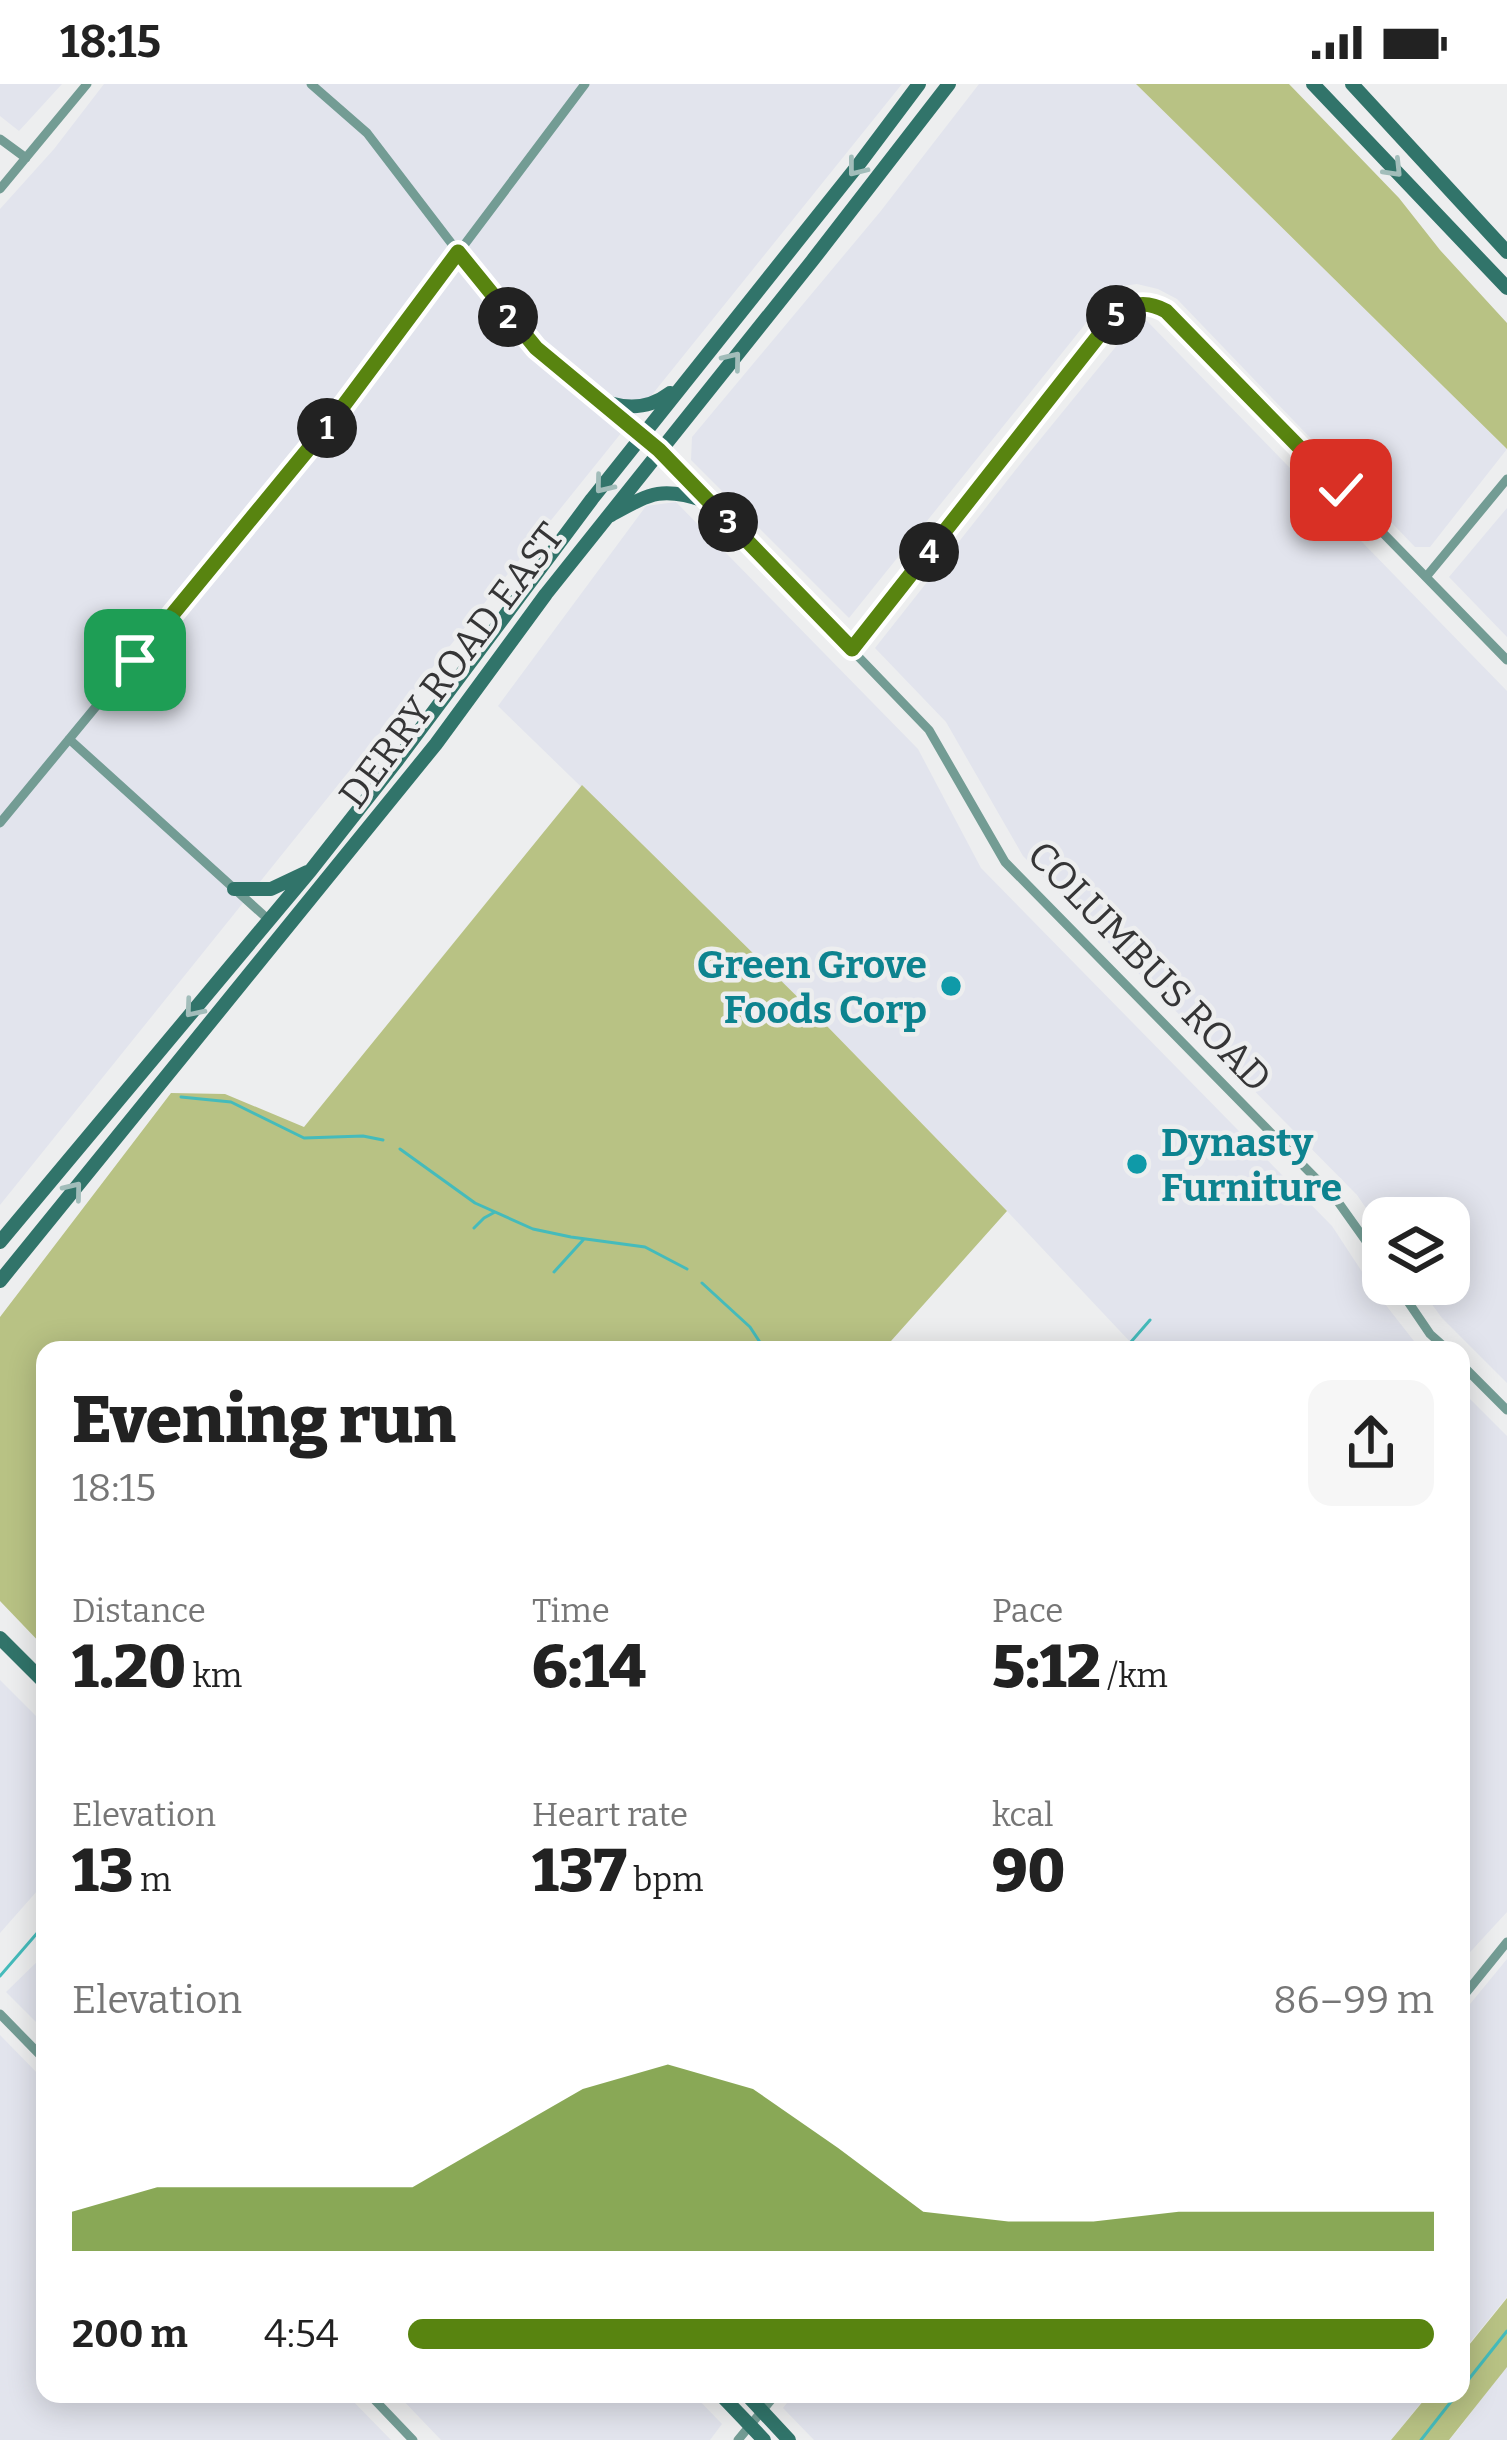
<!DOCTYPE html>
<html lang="en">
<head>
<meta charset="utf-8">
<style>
  :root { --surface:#fff; --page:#f6f6f6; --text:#222; --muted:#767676; --accent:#588410 }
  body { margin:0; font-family:Bitter,serif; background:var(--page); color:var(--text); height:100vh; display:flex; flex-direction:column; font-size:45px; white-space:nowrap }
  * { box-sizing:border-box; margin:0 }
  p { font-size:39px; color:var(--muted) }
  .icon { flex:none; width:66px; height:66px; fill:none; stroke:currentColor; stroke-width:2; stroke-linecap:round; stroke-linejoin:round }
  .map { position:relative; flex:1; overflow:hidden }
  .drawer { position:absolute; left:36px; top:1257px; width:1434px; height:1062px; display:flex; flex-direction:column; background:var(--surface); border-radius:24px; box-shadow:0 6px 30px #0003 }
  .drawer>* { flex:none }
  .buttons { position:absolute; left:1362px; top:1113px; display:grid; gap:24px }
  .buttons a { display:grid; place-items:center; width:108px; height:108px; border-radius:24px; background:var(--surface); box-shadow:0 6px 30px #0003; font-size:60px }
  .pin { position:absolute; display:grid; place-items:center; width:102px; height:102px; color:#fff; margin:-51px; border-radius:24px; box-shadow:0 6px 18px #0006 }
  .km { position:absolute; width:60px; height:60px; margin:-30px; border-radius:50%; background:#222; color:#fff; font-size:33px; line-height:60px; text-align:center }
  .round { display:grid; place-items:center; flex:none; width:126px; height:126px; border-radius:24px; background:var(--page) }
  .summary { display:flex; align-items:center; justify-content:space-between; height:204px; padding:0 36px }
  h1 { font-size:66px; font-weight:800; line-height:90px }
  .figures { display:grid; grid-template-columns:repeat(3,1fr); gap:18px; height:204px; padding:12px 36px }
  .figures div { display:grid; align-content:center }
  .figures b { font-size:60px; font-weight:800 }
  .figures small { font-size:33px; font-weight:400 }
  .figures p { font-size:33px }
  .chart { height:336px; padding:24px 36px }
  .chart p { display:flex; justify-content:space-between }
  .chart svg { width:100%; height:216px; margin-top:12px; fill:var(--accent); opacity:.7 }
  ul { padding:0 36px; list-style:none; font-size:39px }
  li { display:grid; grid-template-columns:192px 144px 1fr; align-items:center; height:90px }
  li i { height:30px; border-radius:15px; background:var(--accent) }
  .status { display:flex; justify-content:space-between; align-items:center; height:84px; padding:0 60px; background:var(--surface); direction:ltr }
  .status svg { height:33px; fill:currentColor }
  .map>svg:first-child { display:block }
  .built { fill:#e2e4ed }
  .green { fill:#b8c284 }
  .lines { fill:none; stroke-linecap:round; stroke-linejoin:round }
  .stream { stroke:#45bbbb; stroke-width:3 }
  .minor { stroke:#739c94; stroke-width:9 }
  .secondary { stroke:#31746a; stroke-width:14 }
  .oneway { stroke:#a2bdba }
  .route-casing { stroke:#fff; stroke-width:24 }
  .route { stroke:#588410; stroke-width:15 }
  .culture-dot { fill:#0f9aa8; stroke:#edeeef; stroke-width:4.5 }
  .labels { text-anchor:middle; stroke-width:9; stroke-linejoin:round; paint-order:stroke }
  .street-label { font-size:39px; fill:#353536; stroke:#edeeef }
  .culture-label { font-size:39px; font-weight:bold; fill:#0d838f; stroke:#edeeef; text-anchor:end }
</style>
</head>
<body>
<div class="status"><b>18:15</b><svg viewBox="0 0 49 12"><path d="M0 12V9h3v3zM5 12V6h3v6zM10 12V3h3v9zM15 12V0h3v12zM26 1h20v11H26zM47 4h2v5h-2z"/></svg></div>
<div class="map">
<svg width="1507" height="2356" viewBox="0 0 1507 2356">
  <rect width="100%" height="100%" fill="#edeeef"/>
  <!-- built -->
  <path class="built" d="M0,0H62L19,47L0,32Z
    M104,0H902L0,1121V125L54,65Z
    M979,0H1136L1507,365L1430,463H1415L1177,215L1158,205L1137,200L1115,203L849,534L691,376L692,353L880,128Z
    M1147,237L1507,607V1299L1442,1234L1417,1200H1449V1134H1383V1149L1357,1111L1023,772L946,638L875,564L1025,374L1136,238Z
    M676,418L918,665L981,784L1332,1142L1374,1206L1421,1266H1132L1134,1262L1007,1127L825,940L498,622L646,422Z
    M1507,424V553L1449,493Z
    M1461,1306L1507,1352V1828L1461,1878Z
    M0,1596L45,1641V1798L0,1849Z
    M45,1870V1947L6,1908Z
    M1507,1875V2213L1461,2269V1931Z
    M0,1951L45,1997V2310H346L391,2356H0Z
    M1507,2281V2356H1449L1460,2343Z
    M397,2310H693L722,2340L710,2356H441Z
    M794,2310H1428L1391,2356H814L783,2324Z"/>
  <!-- green -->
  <path class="green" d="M1136,0H1289L1399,114L1440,166L1507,239V365Z
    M582,701L825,940L1007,1127L883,1266H45V1564L0,1517V1233L171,1009L225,1010L304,1043Z
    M1507,2214V2283L1449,2356H1391L1429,2310H1461V2271Z"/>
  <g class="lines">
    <!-- stream -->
    <path class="stream" d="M181,1013L231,1018L304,1054L363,1052L383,1056
      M400,1065L475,1119L533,1145L571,1153L645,1163L687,1185
      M474,1144L484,1134L495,1128
      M554,1188L584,1155
      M702,1199L750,1243L765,1266
      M1124,1266L1150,1236
      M0,1892L45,1840
      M1461,2305L1507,2247
      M1421,2356L1457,2310"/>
    <!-- minor -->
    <path class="minor" d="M311,0L367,49L504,228L536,264L659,366L929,646L1005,778L1336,1115L1383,1181
      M0,55L26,74
      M0,105L87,0
      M1426,493L1507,395
      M852,565L1115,231C1132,218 1148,217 1166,227L1507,576
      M69,655L270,837
      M0,739L338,329L585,0
      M1396,1200L1430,1250L1448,1266
      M1461,1280L1507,1326
      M1461,1915L1507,1858
      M0,1930L45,1976
      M369,2310L413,2356
      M738,2356L776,2310"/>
    <!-- secondary -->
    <path class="secondary" d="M1313,0L1507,204
      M1352,0L1507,168
      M592,312C619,325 645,328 670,309
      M611,431C651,409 661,402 706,417
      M234,805H271L307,788
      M0,1158L311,786L396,678L592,415L859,80L919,0
      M0,1197L436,660L546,510L812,177L949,0
      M0,1554L45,1599
      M720,2310L764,2356
      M746,2310L789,2356"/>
  </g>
  <!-- one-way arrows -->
  <defs><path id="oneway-chevron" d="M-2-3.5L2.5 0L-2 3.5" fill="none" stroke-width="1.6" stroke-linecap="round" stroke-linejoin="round" transform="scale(3)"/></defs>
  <g class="oneway">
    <use href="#oneway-chevron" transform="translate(856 84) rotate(128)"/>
    <use href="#oneway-chevron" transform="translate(1394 85) rotate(46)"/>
    <use href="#oneway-chevron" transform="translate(733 276) rotate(-51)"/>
    <use href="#oneway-chevron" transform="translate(603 401) rotate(129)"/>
    <use href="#oneway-chevron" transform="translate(193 925) rotate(130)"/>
    <use href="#oneway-chevron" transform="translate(74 1106) rotate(-51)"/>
  </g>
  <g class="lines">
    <!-- route casing -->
    <g class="route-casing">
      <path id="route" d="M135,576L338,329L458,168L536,264L659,366L852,565L1115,231C1132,218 1148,217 1166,227L1341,406"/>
    </g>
    <!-- route -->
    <use href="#route" class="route"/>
  </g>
  <!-- markers -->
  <g class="culture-dot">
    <circle cx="951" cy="902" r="12"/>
    <circle cx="1137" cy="1080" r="12"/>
  </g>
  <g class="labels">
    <!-- street labels -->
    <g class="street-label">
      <text transform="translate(451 581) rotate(-53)" y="14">DERRY ROAD EAST</text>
      <text transform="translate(1150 882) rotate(46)" y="14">COLUMBUS ROAD</text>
    </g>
    <!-- culture labels -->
    <g class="culture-label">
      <text x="927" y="894">Green Grove<tspan x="927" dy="45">Foods Corp</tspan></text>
      <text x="1161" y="1072" text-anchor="start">Dynasty<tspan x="1161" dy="45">Furniture</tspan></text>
    </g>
  </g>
</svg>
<div class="buttons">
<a><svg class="icon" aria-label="layers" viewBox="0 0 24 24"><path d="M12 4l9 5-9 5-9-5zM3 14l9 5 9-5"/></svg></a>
</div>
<div class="pin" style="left:135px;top:576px;background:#1e9e55"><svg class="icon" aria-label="arrive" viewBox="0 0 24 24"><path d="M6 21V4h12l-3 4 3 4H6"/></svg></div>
<div class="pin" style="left:1341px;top:406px;background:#d93025"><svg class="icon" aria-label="check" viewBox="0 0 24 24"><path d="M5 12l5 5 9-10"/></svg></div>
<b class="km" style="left:327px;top:344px">1</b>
<b class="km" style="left:508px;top:233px">2</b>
<b class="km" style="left:728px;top:438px">3</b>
<b class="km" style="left:929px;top:468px">4</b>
<b class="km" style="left:1116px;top:231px">5</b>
<section class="drawer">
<div class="summary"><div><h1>Evening run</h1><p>18:15</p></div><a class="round"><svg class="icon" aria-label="share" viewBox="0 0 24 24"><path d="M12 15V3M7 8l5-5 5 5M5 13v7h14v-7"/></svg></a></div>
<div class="figures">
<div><p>Distance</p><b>1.20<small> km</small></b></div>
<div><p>Time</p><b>6:14</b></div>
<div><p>Pace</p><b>5:12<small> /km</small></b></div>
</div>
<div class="figures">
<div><p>Elevation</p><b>13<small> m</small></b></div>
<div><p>Heart rate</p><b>137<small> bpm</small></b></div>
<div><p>kcal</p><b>90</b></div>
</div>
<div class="chart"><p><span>Elevation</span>86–99 m</p>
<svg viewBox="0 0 160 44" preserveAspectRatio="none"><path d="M0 44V36L10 31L20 31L30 31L40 31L50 21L60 11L70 6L80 11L90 23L100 36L110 38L120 38L130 36L140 36L150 36L160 36V44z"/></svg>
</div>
<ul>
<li><b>200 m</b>4:54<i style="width:100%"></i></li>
</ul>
</section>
</div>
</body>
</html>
